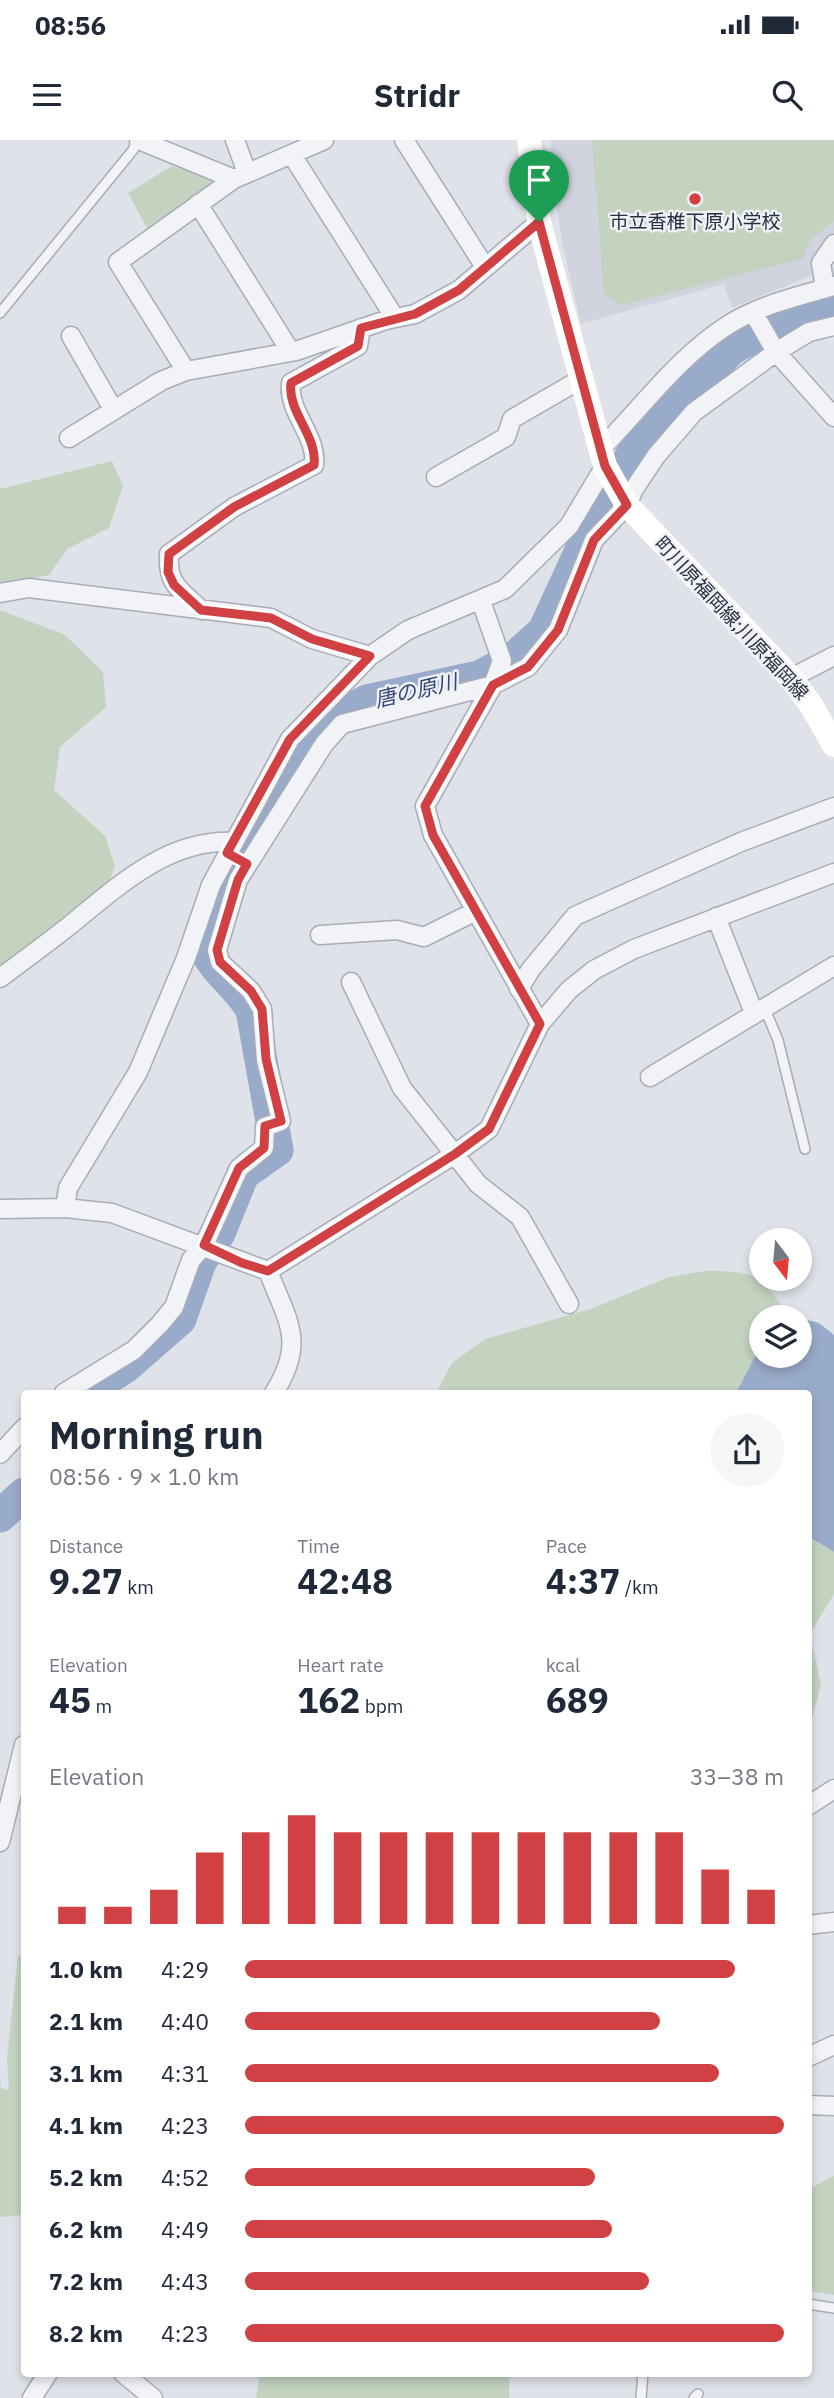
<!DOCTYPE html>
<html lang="en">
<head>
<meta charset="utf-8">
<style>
  :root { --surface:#fff; --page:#f6f6f7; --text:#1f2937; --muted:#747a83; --accent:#d14144 }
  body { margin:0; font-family:"IBM Plex Sans","Noto Sans JP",sans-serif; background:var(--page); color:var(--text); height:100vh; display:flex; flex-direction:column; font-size:26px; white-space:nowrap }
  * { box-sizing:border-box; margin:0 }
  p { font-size:23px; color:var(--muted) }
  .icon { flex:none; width:38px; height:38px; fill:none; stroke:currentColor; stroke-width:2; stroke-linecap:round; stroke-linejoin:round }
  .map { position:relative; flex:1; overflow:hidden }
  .side { position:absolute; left:21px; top:1250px; width:791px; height:987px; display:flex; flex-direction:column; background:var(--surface); border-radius:7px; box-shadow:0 4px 10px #0003 }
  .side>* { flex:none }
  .needle { width:46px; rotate:164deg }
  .fabs { position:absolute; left:749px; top:1088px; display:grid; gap:14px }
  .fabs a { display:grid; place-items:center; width:63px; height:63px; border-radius:50%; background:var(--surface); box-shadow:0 4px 10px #0003; font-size:35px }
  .pin { position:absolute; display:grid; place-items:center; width:60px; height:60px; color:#fff; margin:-72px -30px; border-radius:50% 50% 50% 0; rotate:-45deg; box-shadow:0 0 7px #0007 }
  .pin .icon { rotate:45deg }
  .round { display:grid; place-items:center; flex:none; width:74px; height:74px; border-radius:37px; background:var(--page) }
  .overview { display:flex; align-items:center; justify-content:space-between; height:119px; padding:0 28px }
  h1 { font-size:38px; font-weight:700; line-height:52px }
  .metrics { display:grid; grid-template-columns:repeat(3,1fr); gap:10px; height:119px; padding:7px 28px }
  .metrics div { display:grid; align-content:center }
  .metrics b { font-size:35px; font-weight:700 }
  .metrics small { font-size:19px; font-weight:400 }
  .metrics p { font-size:19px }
  .chart { height:196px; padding:14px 28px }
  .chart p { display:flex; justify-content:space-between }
  .chart svg { width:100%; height:126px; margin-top:7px; stroke:var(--accent); stroke-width:6 }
  ul { padding:0 28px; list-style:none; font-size:23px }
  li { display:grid; grid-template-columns:112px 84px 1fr; align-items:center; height:52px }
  li i { height:18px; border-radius:9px; background:var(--accent) }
  .status { display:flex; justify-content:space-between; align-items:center; height:49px; padding:0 35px; background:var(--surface); direction:ltr }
  .status svg { height:19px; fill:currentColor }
  header { display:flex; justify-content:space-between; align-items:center; height:91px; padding:0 28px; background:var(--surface); font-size:32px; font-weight:700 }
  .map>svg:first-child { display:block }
  .built { fill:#d1d4de }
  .green { fill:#c3d3c0 }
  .water { fill:#99abca }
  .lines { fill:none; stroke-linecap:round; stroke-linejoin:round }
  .river { stroke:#99abca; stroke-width:33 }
  .lane-casing { stroke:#a8acb7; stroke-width:12 }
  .street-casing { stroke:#a8acb7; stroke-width:21 }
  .lane { stroke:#f2f3f7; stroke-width:9 }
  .street { stroke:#f2f3f7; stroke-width:18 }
  .secondary { stroke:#fff; stroke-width:24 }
  .route-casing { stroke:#fff; stroke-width:14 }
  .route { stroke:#d14144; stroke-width:9 }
  .poi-dot { fill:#d14144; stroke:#eff1f6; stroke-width:2.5 }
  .labels { text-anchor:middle; stroke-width:5; stroke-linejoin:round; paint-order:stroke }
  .poi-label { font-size:19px; fill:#282e41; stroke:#eff1f6 }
  .street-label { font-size:19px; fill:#282e41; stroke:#eff1f6 }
  .water-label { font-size:21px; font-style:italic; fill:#314775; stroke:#eff1f6 }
</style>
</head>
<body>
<div class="status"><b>08:56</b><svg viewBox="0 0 49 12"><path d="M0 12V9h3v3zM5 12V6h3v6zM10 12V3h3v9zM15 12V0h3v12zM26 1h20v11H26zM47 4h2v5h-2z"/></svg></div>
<header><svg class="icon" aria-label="menu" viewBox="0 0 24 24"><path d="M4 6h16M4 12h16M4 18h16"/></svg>Stridr<svg class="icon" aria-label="search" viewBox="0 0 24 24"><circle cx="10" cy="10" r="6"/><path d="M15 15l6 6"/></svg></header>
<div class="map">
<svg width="834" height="2258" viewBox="0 0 834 2258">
  <rect width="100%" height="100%" fill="#dfe2e9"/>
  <!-- built -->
  <path class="built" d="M551,0H834V94L829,98L818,133L732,168L724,144L581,184L563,107L550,24Z"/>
  <!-- green -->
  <path class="green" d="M592,0H834V82L811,99L802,119L622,165L604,154Z
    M172,26L210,38L216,43L148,90L128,53Z
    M112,321L123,346L109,388L67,409L49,435L0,444V349Z
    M0,470L65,495L103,532L106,567L60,607L54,650L105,696L115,726L99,771L0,836Z
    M705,1131C757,1131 759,1134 788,1175L761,1178V1205L736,1253H436L452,1223L485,1199L591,1169L669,1137Z
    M808,1397L834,1412V1454L810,1494L821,1545L809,1589Z
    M18,1816H24V2075L0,2077V1940L1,1948L9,1950L7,1918Z
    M834,2036V2155L809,2151L808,2049Z
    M260,2233H509V2258H256Z"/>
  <!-- water -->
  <path class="water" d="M800,1178L819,1183L834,1195V1412L809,1397L808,1253H736L761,1205V1216H800Z"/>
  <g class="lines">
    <!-- river -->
    <path class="river" d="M85,1253L125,1227L180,1179L200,1122L219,1093L243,1034L277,1010L252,870C239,846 216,833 205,809L225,745L258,685L318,595L343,574L367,561L479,537L513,519L544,491L597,376L636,308L731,209L788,178L834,163
      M0,1376L24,1354"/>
    <!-- lane casing -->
    <g class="lane-casing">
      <path id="lane" d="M0,173L133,10L137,0
        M764,867L778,900L805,1009
        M808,2164L834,2168
        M641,2258L643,2233
        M694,2258L698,2254"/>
    </g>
    <!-- street casing -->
    <g class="street-casing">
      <path id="street" d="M139,0L234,39
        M235,0L247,33
        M324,0L234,39L118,122L186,231L296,211L386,180L415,174L459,150L539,82
        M404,0L485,127
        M292,15L395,178
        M198,64L291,212
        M825,148L821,123L834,104
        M753,172L776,212L834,277
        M71,196L113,269
        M69,298L161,241L186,231
        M601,309C641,268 679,216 728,185C759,165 799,156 834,146
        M605,326L569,386L505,449L408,490L370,516L290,599L211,745L186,818L138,932L68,1048L65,1068L112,1073L268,1131L455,1014L489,989L540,884L569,850L594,830L634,809L834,733
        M436,337L506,297L512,279L581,239
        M0,453L29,448L271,478L312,499L370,516
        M481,461L502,521L493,545L425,666L433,695L540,884
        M201,470C180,449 167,445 169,414L234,367L314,325C318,296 287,272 291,243L358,206L361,188
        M791,538L834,516
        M716,777L754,873
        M320,795L397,790L424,797L476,771
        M0,838C23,821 46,804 69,786C117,747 167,699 233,702
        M351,842L402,948L478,1044L520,1077L569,1164
        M519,849L531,829L575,776L741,702L834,667
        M650,937L834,826
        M0,1069L65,1068
        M268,1131C288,1182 306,1202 274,1253
        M64,1253L134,1210L160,1184L174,1167L191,1120L204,1105L239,1028L264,1008L265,987L281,981L266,920L262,869L251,851L220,822L217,810L238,740L324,604L342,584L493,545L528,527L558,490L594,400L627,365L634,349L656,316L694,272L776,212L809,192L834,186
        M0,1314L24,1288
        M808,1666L834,1649
        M0,1702L24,1605
        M808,1785L834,1782
        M808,1917L834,1905
        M808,1965L834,1966
        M123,2233L153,2258
        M32,2258L48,2233"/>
    </g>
    <!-- lane -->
    <use href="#lane" class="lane"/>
    <!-- street -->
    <use href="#street" class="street"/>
    <!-- secondary -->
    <path class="secondary" d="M529,0L539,82L605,326L627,365L791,538L811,565L834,605"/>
  </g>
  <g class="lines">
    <!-- route casing -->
    <g class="route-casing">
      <path id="route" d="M539,82L605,326L627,365L594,400L558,490L528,527L493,545L425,666L433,695L540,884L489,989L455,1014L268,1131L242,1123L204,1105L239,1028L264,1008L265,986L281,981L266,919L262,869L251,851L220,822L217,810L238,740L247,724L227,713L290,599L370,516L312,499L271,478L201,470L174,445L168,432L169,414L234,367L314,325C318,296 287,272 291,243L358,206L361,188L415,174L459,150Z"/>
    </g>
    <!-- route -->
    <use href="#route" class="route"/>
  </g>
  <!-- markers -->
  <circle class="poi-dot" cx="695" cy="59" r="7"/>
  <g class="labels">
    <!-- poi labels -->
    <g class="poi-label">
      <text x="695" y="88">市立香椎下原小学校</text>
    </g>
    <!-- street labels -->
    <g class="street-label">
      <text transform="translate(732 478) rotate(47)" y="7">町川原福岡線;川原福岡線</text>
    </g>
    <!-- water labels -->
    <g class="water-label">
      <text transform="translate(416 551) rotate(-13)" y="7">唐の原川</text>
    </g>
  </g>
</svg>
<div class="fabs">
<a><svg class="needle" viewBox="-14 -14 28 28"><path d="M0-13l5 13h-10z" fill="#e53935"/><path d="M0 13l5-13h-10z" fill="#747a83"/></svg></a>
<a><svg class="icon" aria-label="layers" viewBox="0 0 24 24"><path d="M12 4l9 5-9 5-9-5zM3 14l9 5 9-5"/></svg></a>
</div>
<div class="pin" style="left:539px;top:82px;background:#1e9e55"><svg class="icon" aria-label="arrive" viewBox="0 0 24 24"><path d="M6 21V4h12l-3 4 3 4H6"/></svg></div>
<section class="side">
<div class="overview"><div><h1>Morning run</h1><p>08:56 · 9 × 1.0 km</p></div><a class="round"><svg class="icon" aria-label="share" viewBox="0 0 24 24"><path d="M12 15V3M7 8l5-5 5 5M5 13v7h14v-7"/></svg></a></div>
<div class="metrics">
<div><p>Distance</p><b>9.27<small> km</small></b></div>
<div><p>Time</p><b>42:48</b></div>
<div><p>Pace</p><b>4:37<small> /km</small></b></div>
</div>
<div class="metrics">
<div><p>Elevation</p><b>45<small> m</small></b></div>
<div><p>Heart rate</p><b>162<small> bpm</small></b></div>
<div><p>kcal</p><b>689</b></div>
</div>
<div class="chart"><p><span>Elevation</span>33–38 m</p>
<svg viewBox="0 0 160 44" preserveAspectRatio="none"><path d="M5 44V38M15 44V38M25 44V32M35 44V19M45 44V12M55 44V6M65 44V12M75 44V12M85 44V12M95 44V12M105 44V12M115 44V12M125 44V12M135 44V12M145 44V25M155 44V32"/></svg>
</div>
<ul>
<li><b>1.0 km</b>4:29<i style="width:91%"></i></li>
<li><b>2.1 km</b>4:40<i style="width:77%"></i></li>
<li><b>3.1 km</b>4:31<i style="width:88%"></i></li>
<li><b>4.1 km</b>4:23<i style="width:100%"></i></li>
<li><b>5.2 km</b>4:52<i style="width:65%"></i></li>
<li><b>6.2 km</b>4:49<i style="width:68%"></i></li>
<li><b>7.2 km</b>4:43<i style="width:75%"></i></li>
<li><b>8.2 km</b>4:23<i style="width:100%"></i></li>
</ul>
</section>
</div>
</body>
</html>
